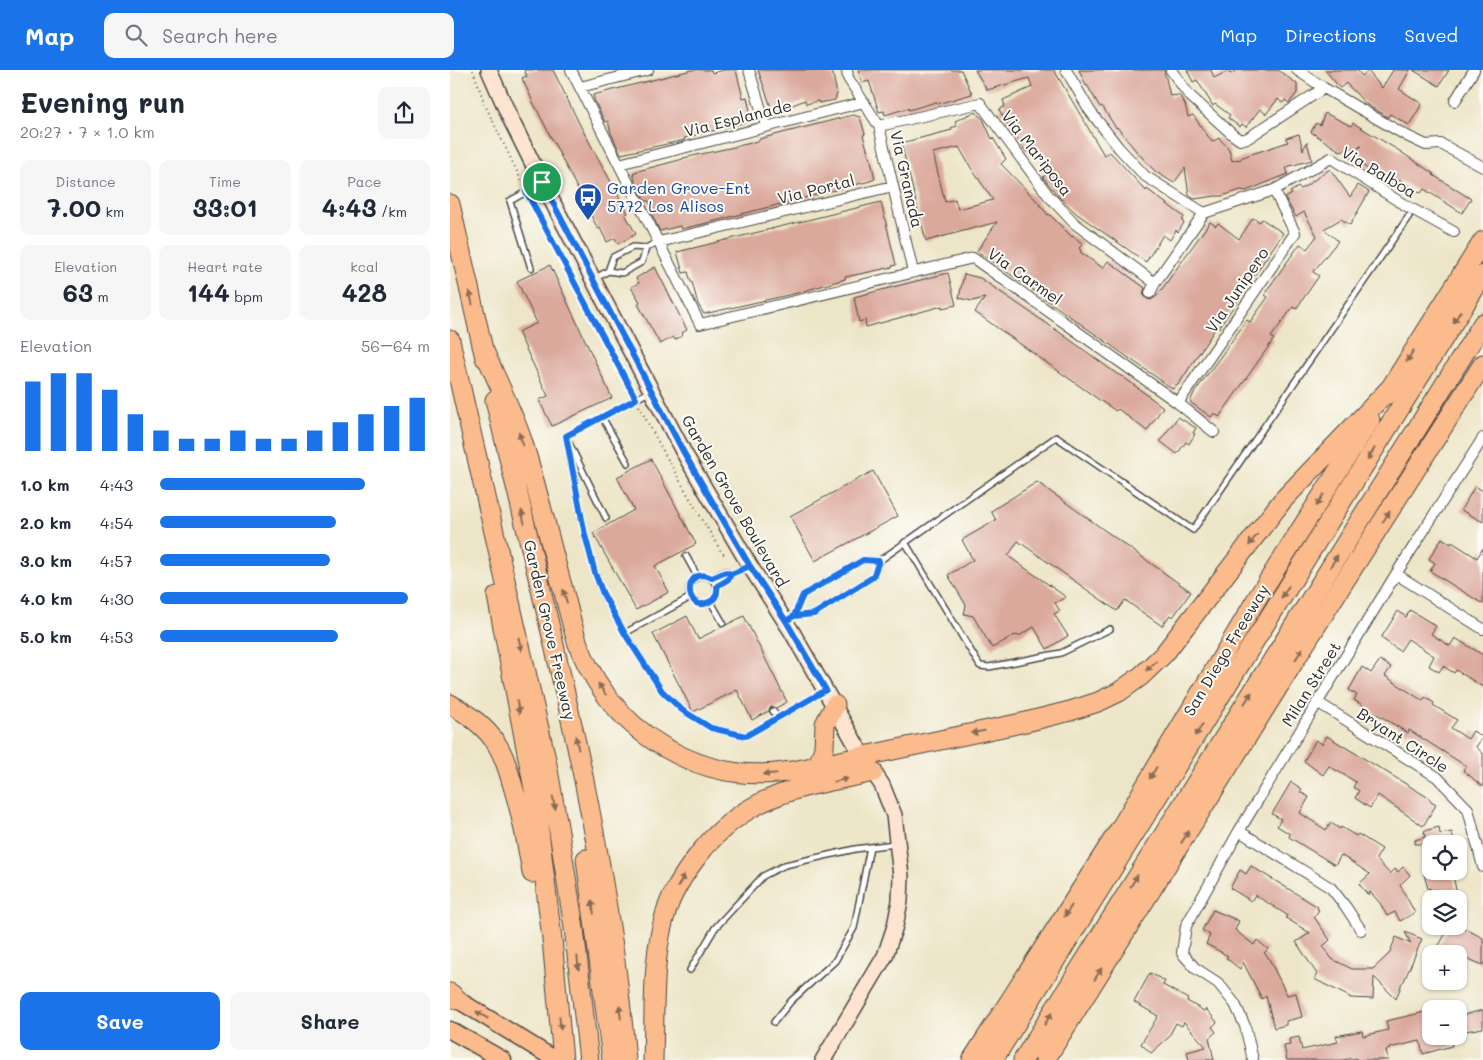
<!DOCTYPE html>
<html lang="en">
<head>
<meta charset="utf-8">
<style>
  :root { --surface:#fff; --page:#f6f6f7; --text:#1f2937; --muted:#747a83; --accent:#1a73e8 }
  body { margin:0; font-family:Mali,sans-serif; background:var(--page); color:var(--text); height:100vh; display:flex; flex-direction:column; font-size:19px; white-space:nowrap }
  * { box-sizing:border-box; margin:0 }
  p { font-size:16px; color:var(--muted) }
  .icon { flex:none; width:28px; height:28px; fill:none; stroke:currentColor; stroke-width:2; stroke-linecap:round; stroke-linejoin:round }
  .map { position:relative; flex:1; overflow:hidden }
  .sheet { display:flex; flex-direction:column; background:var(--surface); width:450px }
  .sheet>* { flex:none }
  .tools { position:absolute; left:972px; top:765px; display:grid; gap:10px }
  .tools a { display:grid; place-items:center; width:45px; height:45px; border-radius:10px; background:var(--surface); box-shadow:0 1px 4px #0004; font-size:25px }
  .pin { position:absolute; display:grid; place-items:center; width:42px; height:42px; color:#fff; margin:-21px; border:2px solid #fff; border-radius:50%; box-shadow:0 1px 5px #0007 }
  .round { display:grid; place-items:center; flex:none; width:52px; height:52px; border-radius:10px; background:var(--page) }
  .summary { display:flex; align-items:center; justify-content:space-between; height:85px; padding:0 20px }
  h1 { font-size:28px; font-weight:700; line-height:38px }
  .figures { display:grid; grid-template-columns:repeat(3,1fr); gap:8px; height:85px; padding:5px 20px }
  .figures div { display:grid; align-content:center; border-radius:10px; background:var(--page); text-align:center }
  .figures b { font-size:25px; font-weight:700 }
  .figures small { font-size:14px; font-weight:400 }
  .figures p { font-size:14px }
  .chart { height:140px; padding:10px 20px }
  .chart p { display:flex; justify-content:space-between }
  .chart svg { width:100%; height:90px; margin-top:5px; stroke:var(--accent); stroke-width:6 }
  .cta { display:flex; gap:10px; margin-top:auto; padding:10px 20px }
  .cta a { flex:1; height:58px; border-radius:10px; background:var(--accent); color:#fff; font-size:20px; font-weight:700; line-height:58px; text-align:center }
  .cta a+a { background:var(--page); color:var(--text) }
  ul { padding:0 20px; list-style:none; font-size:16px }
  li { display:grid; grid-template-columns:80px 60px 1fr; align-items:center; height:38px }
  li i { height:12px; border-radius:6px; background:var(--accent) }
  header { display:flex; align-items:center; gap:30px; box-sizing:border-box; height:70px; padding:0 25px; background:var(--accent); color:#fff }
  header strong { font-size:24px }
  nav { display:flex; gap:28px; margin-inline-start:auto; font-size:18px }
  .search { width:350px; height:45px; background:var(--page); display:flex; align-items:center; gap:12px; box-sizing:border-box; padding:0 18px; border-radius:10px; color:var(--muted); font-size:19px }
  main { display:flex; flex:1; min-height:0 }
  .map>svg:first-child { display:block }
  .building { fill:#dba99c; fill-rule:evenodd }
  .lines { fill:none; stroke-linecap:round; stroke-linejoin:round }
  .service-casing { stroke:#484742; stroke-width:8 }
  .minor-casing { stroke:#484742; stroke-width:12 }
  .secondary-casing { stroke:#484742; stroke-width:18 }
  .primary-casing { stroke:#484742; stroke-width:19 }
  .motorway-casing { stroke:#484742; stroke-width:21 }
  .path { stroke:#484742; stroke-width:2; stroke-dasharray:1 4; stroke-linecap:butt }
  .service { stroke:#fff; stroke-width:5 }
  .minor { stroke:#fff; stroke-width:10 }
  .secondary { stroke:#fde4d1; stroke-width:15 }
  .primary { stroke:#fbbb8d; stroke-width:16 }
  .motorway { stroke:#fbbb8d; stroke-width:19 }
  .oneway { fill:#896c57 }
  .route-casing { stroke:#fff; stroke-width:10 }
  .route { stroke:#1a73e8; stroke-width:6 }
  .labels { text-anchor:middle; stroke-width:4; stroke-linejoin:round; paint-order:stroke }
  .street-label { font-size:16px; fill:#2b2b2b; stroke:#fdfcf7 }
  .transit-label { font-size:16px; fill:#164399; stroke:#fdfcf7; text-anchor:start }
</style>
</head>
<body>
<header>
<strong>Map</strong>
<div class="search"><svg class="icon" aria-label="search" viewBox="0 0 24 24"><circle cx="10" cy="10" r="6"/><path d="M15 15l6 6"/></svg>Search here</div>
<nav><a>Map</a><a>Directions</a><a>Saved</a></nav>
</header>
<main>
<section class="sheet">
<div class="summary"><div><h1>Evening run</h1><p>20:27 · 7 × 1.0 km</p></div><a class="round"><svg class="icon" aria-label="share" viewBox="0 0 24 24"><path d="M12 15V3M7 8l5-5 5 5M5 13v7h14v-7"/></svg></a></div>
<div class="figures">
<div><p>Distance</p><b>7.00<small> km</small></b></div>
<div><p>Time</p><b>33:01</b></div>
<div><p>Pace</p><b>4:43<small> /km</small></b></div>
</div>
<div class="figures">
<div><p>Elevation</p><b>63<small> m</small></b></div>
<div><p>Heart rate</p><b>144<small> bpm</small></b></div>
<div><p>kcal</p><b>428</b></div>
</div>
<div class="chart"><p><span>Elevation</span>56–64 m</p>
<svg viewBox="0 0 160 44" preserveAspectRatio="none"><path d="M5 44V10M15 44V6M25 44V6M35 44V14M45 44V26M55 44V34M65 44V38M75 44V38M85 44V34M95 44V38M105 44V38M115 44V34M125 44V30M135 44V26M145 44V22M155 44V18"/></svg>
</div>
<ul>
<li><b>1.0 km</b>4:43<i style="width:76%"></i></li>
<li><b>2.0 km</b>4:54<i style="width:65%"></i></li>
<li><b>3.0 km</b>4:57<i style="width:63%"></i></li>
<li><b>4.0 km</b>4:30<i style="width:92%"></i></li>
<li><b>5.0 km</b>4:53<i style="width:66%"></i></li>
</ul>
<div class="cta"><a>Save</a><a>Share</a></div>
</section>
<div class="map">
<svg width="1033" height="990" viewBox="0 0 1033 990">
  <rect width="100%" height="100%" fill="#fdfcf7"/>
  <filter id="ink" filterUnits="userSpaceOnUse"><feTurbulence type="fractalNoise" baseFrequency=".02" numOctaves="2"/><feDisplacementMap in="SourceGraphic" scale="10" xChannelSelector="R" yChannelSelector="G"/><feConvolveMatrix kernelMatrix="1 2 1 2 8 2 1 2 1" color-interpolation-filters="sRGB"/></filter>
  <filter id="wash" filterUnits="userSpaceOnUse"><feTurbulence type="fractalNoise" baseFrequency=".0096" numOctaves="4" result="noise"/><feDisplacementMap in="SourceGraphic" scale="20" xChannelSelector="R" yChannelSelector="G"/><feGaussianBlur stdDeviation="1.12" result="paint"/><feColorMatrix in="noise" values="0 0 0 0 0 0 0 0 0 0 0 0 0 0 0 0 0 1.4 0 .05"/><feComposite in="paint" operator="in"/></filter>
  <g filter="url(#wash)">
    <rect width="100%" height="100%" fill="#ede5c7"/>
    <g id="blocks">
      <!-- building -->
      <path class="building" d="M74,0H103L131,57L178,143L175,144L186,164L168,174L165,168L157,172L150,158L148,159L83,32L72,8L77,6Z
        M242,0H261L262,3L275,0H286L293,28L297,27L301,46L297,52L234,68L235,70L171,84L161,63L158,51L155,52L145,32L143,25Z
        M308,0H382L387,24L385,30L369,33L368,31L356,34L355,30L323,43Z
        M408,0H511L522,24L487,34L486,32L459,40L458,38L435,45L434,41L429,42L419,11L412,13Z
        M525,0H604L654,85L660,82L696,121L697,119L734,147L732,151L734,153L728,162L726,160L720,170L713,165L696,192L627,144L609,127L593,107L600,101L583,77L576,82L549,40L555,36L553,30L582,17L579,8L537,20Z
        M629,0H714L720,26L729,25L735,34L738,47L743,45L762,72L769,68L779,79L782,91L788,89L789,90L793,87L838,72L836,68L849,64L853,80L857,72L862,90L836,97L838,104L796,121L791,120L772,126H766L744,129L739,125L735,98L724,113L706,102L687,82L667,57L666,58L652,36L650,37L637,15L636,16Z
        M737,0H761L764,8L778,1L780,4L787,0H828L847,14V23L839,33L835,30L833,33L828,29L816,44L810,39L796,57L792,54L790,57L778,48L780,45L765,34L763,36L747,10L743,12Z
        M875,0H907L912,6L918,1L932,18L943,0H960L949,19L972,34L959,55L940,44L938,47L916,34L896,13L890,18Z
        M963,0H999L989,16Z
        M525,42L533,49L542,69L543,68L556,89L551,94L585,129L598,145L599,144L622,167L623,166L633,174L629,178L631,181L630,182L653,198L658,191L695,218L693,224L697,229L701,230L707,226L760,152L766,156L768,153L789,169L803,148L810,152L812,149L833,163L769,258L767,256L728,315H725L723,319L527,181L547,152L476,171L451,73L502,60L501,58L507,56L505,51ZM509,77L521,98L543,130L508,139L505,129L495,132L483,83Z
        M875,43L901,56L903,53L948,80L984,104L983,105L1021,129L1012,143L974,119L971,123L950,110L946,117L898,86L912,76L890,81L861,62L866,53L870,55Z
        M403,45L410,47L415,64L413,65L419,86H420L425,109L420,111L253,154L231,159L230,156L210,161L202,144L199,131H195L185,111L183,103L188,101L233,89V88L284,77L309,71V69Z
        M880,99L900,127L908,115L919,122L900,155L891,149L874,159L888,171L863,202L869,206L846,239L843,237L821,267L824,269L769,347L764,343L761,347L740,332L744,323L797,250L800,252L818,227L815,225L817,220L850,174L857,179L867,166L854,142L846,147L835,128L842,124L840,122L848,117L850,119L856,116Z
        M431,132L446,195L442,196L443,197L395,207V209L347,223L254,244L248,234L242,212H241L238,202L233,203L227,182Z
        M100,195L162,328L102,356L89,330L98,326L68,262L87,253L67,211Z
        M205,197L237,260L232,263L233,265L225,270L223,267L210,274L188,234L190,232L181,217L189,213L186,208Z
        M498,203L506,235L492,238V236L416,257L415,250L409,252L404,227Z
        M514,204L530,208L612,264L667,304L673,307L713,337L697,361L668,339L666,341L648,329L525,242L535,228L522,231L509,228Z
        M728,347L746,358L743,363L745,364L739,374L736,372L727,384L710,371Z
        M201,389L246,474L205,496L219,522L186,540L143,463L184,440L167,407Z
        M423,401L448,446L365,491L340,446Z
        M587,412L741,522L723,547L720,545L712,556L675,530L667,541L568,471L558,486L616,527L605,533L610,541L604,544L618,566L597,579L584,557L569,566L565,565L542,578L523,546L514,544L516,535L498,505L523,490L512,470L546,450L541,441Z
        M1025,416L1033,421V452L1011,440Z
        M992,468L1001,474L1002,472L1027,488L1033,478V534L980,501L985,493L979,489Z
        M960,540L986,556L981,564L1000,576L1005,568L1033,585V617L1006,600L1004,603L993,596L989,602L979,596L984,586L958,569L950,581L931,568L948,541L956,547Z
        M237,546L248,569L294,546L337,632L326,638L321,637L319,641L302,650L287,620L243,642L203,564Z
        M930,590L941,597L935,606L973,631L975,627L984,633L983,635L1007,650L1001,658L1018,669L1023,661L1033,667L1026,677L1033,683V717L1013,700L1016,696L959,660L958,663L904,630L907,625L899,620L912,597L921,603Z
        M877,666L979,728L981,732L986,735L973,756L928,725L920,738L905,728L909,721L903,717L906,712L879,696L873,705L854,691L866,670L872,674Z
        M841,712L852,719L850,722L859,727L850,743L876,760L881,753L890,759L891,757L906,766L908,764L932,779L926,789L940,804L945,799L948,802L953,797L960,805L950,815L965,843L950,851L945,842L937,846L930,833L920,822L918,825L909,814L920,804L891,785L885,795L839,767L840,764L827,756L831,749L822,744Z
        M989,757L990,764L1002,762L1004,774H965V770L975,767L974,761Z
        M801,796L868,837L867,839L869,840L864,847L880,870L873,876L882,889L902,899H923L939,884L946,867L961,874L955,862L972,869L954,911L951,914V916L946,929L924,907L923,929L900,928V927L864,909L867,904L846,872L860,863L836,848L837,845L805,825L801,831L780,818L790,800L796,804Z
        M979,801H1002L1008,829H982L980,818L978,819L974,804L979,803Z
        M763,840L789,851L785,860L804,875L807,870L818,879L814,883L818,887L837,925L846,923L852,947L836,951V955L824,958L816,926L812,929L793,892L790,899L776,888L778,886L756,874L760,865L752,860Z
        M1000,856H1010L1033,868V895L1009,885V884H984Z
        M700,903L715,911L713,915L738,929L737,931L754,941L756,939L767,952L762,957L766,962L759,968L764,990H739L737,982L756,977L734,952L732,956L726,953L718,968L701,983L691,974L708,946L684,932Z
        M1033,940V958L1009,962V946Z
        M975,942L981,966H1000L1002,976L973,984L970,971L939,978L940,979L936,980L938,990H907L906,988L892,990H837L834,976L840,975L839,969L849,967L852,980L888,972L886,966L896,964L912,961L913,966L938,960L936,951Z"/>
    </g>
  </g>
  <g filter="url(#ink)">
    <use href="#blocks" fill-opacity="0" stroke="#484742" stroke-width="1"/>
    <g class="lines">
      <!-- service casing -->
      <g class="service-casing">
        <path id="service" d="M81,198L60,131L90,114
          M158,201L163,187L183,177L196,178L208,172
          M144,209L158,201L172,203L192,192L196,178
          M201,321L116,366L135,465L145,503L153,525L176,565L212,621L232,640L261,658L296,666L373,622
          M152,347L178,393
          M119,373L156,448
          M455,472L530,596L539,597L611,583L660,559
          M236,486L247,506
          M239 520a14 14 0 1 1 28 0a14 14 0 1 1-28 0Z
          M262,508L276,501L281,504L297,497
          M267,516L279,509L281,504
          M261,532L273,553
          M344,546L353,525L413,490L429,491
          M336,551L344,546L364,544L423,507L429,491L606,367L743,460L959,146
          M175,563L241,527
          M323,641L328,648
          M240,900L265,858L313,806L335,795L405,779L420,777
          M324,952L341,931L385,891L404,858L420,777L445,774"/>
      </g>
      <!-- minor casing -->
      <g class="minor-casing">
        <path id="minor" d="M121,0L250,254L523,188L728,333L764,362
          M299,0L316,56
          M397,0L398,8L429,56L463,202
          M616,0L640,41L669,78L695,106L754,143
          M721,0L739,25L783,65L790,70L798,68L874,18
          M847,0L874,18L957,66L976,75L991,74L1033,97
          M130,17L198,0
          M1005,31L1024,0
          M429,56L530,33L598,125L624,153L705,213
          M169,94L414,32
          M209,172L443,116
          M700,223L705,213L754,143L824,120L881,88L953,134L1004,162
          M728,333L845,163L824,120
          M946,504L1033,559
          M867,632L987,707L1018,739L1033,797
          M789,761L881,818L896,837L911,860
          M803,990L795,956L785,934L768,913L745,898L732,883L736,856L789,761L946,504L1033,368"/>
      </g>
      <!-- secondary casing -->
      <g class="secondary-casing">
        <path id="secondary" d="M39,0L61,50L92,112L234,383L300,496L342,562L413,687L432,715L444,745L451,806L450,831L445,856L435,886L373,990"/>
      </g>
      <!-- primary casing -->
      <g class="primary-casing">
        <path id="primary" d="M0,925L106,990
          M0,960L53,990"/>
      </g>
      <!-- motorway casing -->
      <g class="motorway-casing">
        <path id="motorway" d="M0,134L35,288
          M0,270L96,689L109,762L124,858L139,990
          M32,276C45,307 61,338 72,370C87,416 98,465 111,512C117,532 121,554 128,574C148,625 183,664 233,687C270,704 303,707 343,701L576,652L620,641L648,632L669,622L691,606L714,584L832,431L943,315
          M936,325L1033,171
          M45,330C97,548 157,766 176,990
          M47,526L84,719L102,869L113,990
          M0,634C18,644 35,656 46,673C54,685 58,699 62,713C71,742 77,772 82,803
          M368,695L374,678L375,654L385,635
          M136,789L162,990
          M0,923L8,930
          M203,990C205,939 201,884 218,836C226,815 240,795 254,778C273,756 296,738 324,727C355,714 390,710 423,702
          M522,990L671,757L806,530L920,350
          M543,990L1033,205
          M573,990L1033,253
          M595,990L885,526L1033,294"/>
      </g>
      <!-- path -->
      <path class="path" d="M23,0L35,35L73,114
        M81,130L182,323
        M189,336C215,386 243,434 272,483L277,486"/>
      <!-- service -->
      <use href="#service" class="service"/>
      <!-- minor -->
      <use href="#minor" class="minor"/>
      <!-- secondary -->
      <use href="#secondary" class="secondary"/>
      <!-- primary -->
      <use href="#primary" class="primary"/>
      <!-- motorway -->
      <use href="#motorway" class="motorway"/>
    </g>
    <!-- one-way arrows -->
    <defs><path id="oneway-solid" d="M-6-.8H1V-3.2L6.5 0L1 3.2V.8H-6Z" transform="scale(1.25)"/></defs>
    <g class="oneway">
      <use href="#oneway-solid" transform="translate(21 228) rotate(-103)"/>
      <use href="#oneway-solid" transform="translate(1007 247) rotate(122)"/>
      <use href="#oneway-solid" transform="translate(960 286) rotate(122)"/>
      <use href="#oneway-solid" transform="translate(71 369) rotate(-109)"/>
      <use href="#oneway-solid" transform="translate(921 384) rotate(122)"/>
      <use href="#oneway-solid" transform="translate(870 430) rotate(122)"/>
      <use href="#oneway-solid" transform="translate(73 447) rotate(-103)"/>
      <use href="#oneway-solid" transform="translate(936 447) rotate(-57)"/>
      <use href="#oneway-solid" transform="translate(803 470) rotate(127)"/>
      <use href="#oneway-solid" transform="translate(884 491) rotate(-58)"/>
      <use href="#oneway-solid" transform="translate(835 522) rotate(122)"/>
      <use href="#oneway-solid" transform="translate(115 526) rotate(-106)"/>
      <use href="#oneway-solid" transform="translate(70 574) rotate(77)"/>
      <use href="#oneway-solid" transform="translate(849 584) rotate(-58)"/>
      <use href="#oneway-solid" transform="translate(701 596) rotate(137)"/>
      <use href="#oneway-solid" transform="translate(152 619) rotate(-123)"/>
      <use href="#oneway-solid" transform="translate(798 628) rotate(-58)"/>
      <use href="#oneway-solid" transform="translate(68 637) rotate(79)"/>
      <use href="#oneway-solid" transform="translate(749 660) rotate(122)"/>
      <use href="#oneway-solid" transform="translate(528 662) rotate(168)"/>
      <use href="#oneway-solid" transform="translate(127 673) rotate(-102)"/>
      <use href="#oneway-solid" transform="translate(703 703) rotate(121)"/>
      <use href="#oneway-solid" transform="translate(320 704) rotate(175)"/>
      <use href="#oneway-solid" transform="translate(391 710) rotate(-13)"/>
      <use href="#oneway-solid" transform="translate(104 733) rotate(79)"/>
      <use href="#oneway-solid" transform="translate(735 767) rotate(-58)"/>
      <use href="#oneway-solid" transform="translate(231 811) rotate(-60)"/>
      <use href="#oneway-solid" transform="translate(684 811) rotate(-58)"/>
      <use href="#oneway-solid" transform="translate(143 837) rotate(-97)"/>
      <use href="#oneway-solid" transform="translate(618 841) rotate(123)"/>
      <use href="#oneway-solid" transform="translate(128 893) rotate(84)"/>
      <use href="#oneway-solid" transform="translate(648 904) rotate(-58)"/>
      <use href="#oneway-solid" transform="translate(170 942) rotate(-97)"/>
      <use href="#oneway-solid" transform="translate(32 945) rotate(-149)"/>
      <use href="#oneway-solid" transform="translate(598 949) rotate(-58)"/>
      <use href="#oneway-solid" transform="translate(110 953) rotate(85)"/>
    </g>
  </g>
  <g class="lines" filter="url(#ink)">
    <!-- route casing -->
    <g class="route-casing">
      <path id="route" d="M92,112L234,383L300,496L281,504L276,502L262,508C232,493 234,545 259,532C266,529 268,523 267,516L279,509L281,504L300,496L336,551L344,546L364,544L423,507L429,491L413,490L353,525L344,546L336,551L376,620L296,666L261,658L232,640L212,621L175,564L153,524L145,503L135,465L116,366L186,329L76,121L92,112"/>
    </g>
    <!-- route -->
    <use href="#route" class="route"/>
  </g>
  <!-- icons -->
  <defs>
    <g id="bus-pin" transform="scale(1.4375)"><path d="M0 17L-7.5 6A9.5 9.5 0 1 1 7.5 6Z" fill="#1a4fb4" stroke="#fdfcf7"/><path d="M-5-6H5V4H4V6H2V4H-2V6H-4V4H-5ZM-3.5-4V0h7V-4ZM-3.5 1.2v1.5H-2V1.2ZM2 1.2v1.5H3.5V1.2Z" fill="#fff"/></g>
  </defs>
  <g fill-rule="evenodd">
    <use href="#bus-pin" x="138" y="127"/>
  </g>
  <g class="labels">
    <!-- street labels -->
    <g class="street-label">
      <text transform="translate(288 48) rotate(-14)" y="6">Via Esplanade</text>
      <text transform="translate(587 83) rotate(52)" y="6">Via Mariposa</text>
      <text transform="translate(929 102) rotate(31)" y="6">Via Balboa</text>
      <text transform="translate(457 109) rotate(77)" y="6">Via Granada</text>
      <text transform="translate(366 119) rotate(-14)" y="6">Via Portal</text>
      <text transform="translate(575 206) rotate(35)" y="6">Via Carmel</text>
      <text transform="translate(787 220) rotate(-56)" y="6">Via Junipero</text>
      <text transform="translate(285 431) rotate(60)" y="6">Garden Grove Boulevard</text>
      <text transform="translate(100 560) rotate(77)" y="6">Garden Grove Freeway</text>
      <text transform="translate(776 580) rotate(-59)" y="6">San Diego Freeway</text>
      <text transform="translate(861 614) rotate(-58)" y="6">Milan Street</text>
      <text transform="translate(953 670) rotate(33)" y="6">Bryant Circle</text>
    </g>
    <!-- transit labels -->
    <g class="transit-label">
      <text x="157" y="124">Garden Grove-Ent<tspan x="157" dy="18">5772 Los Alisos</tspan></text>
    </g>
  </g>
</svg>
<div class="tools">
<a><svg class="icon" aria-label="locate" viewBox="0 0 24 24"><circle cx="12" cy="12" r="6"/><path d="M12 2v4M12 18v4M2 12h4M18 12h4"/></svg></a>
<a><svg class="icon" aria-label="layers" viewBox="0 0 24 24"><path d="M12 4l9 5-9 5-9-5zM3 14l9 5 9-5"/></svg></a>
<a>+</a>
<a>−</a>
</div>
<div class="pin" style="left:92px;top:112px;background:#1e9e55"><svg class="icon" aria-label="arrive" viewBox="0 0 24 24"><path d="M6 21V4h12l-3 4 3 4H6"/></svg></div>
</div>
</main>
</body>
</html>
